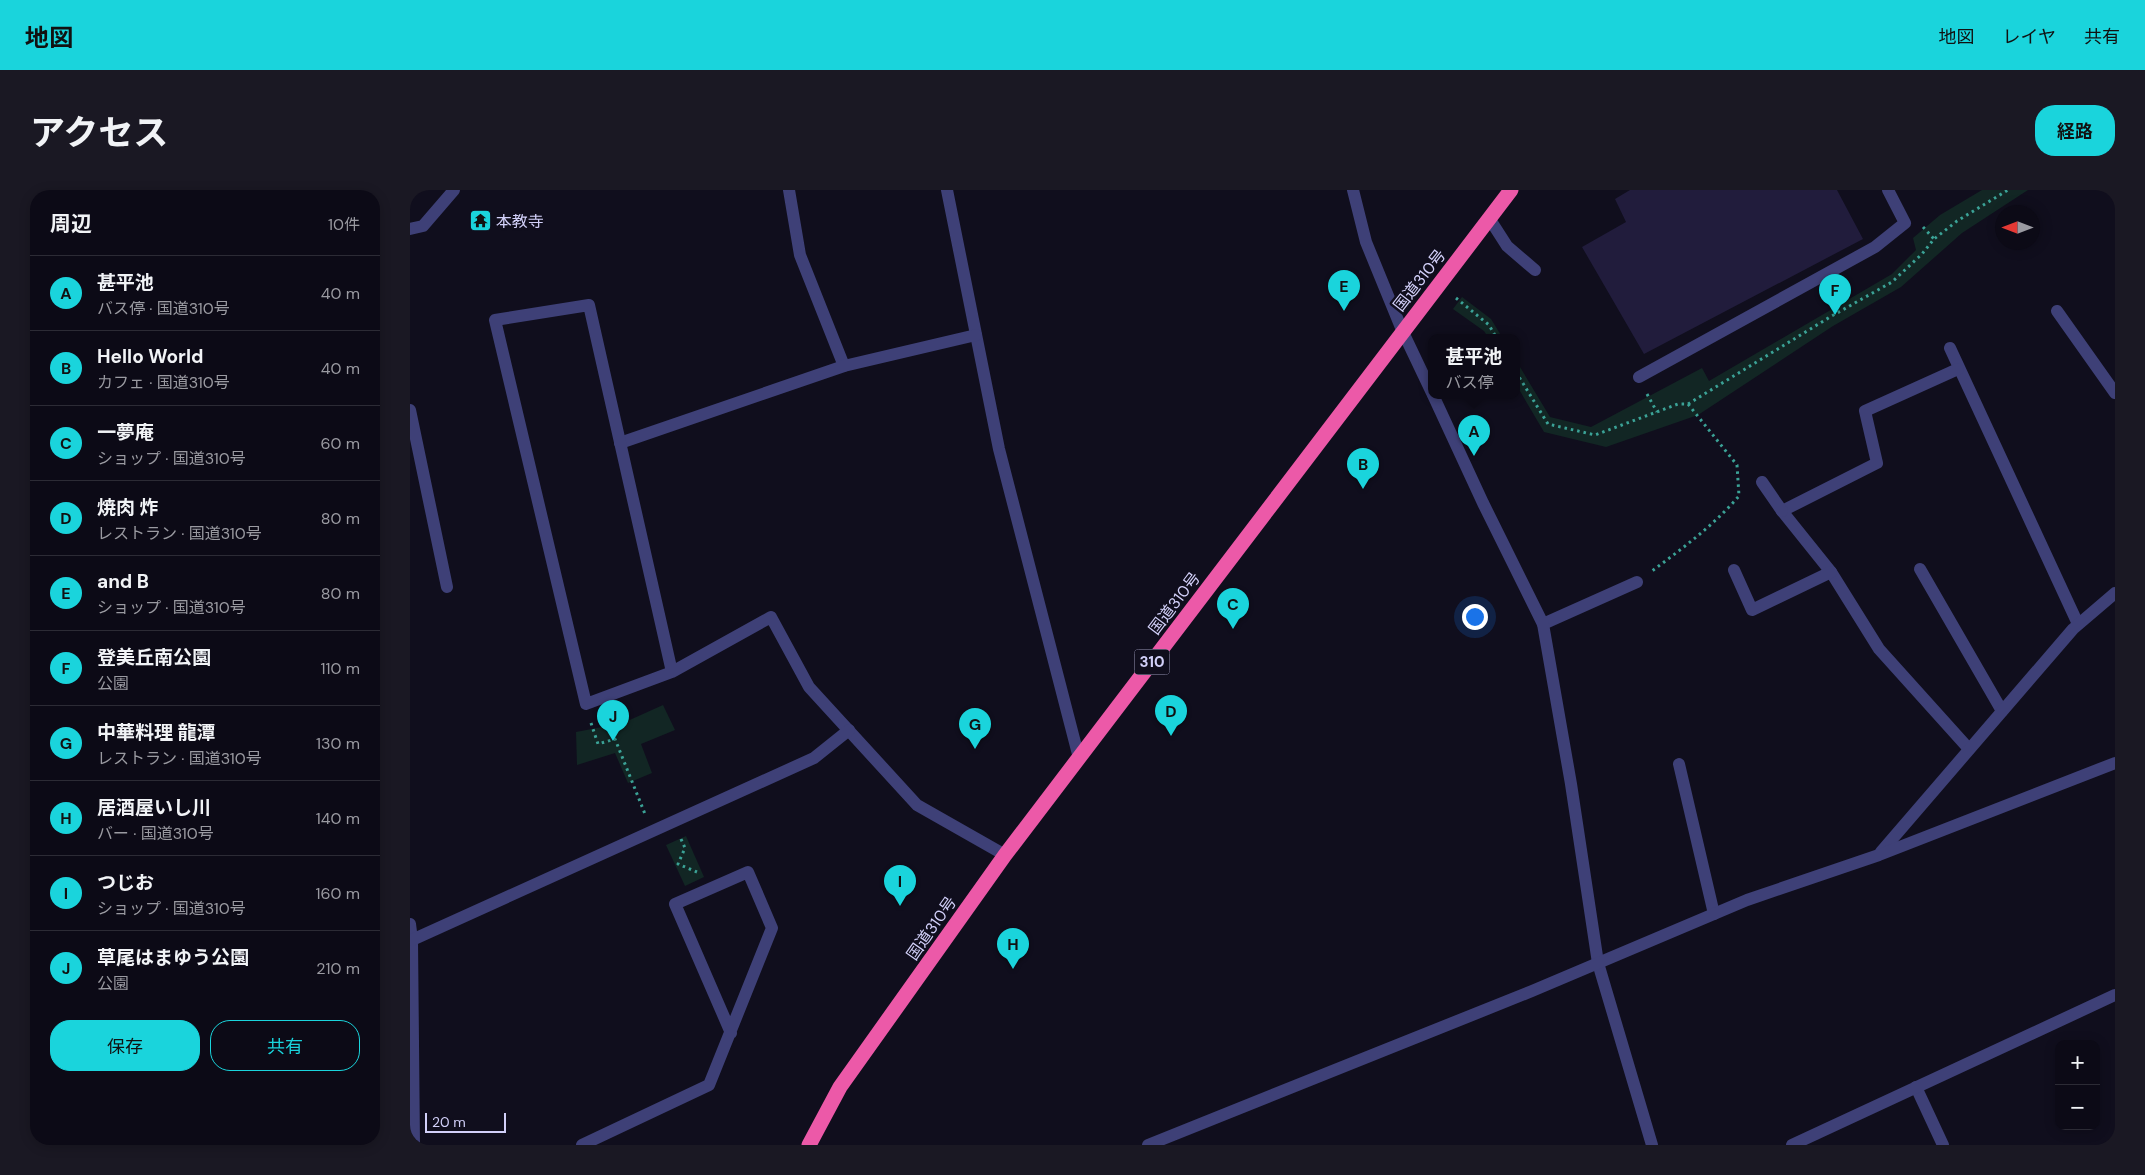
<!DOCTYPE html>
<html lang="ja">
<meta charset="utf-8">
<style>
:root{--surface:#0c0a16;--page:#1a1823;--text:#f1f3f6;--muted:#9a9aa1;--line:#2c2b35;--accent:#1ad4dc}
body{margin:0;font-family:"DM Sans","Noto Sans JP",sans-serif;background:var(--page);color:var(--text)}
.controls{position:absolute;right:15px;bottom:15px;display:grid;overflow:hidden;border-radius:10px;box-shadow:0 2px 12px #0003}
.controls button{width:45px;height:45px;display:grid;place-items:center;padding:0;border:0;border-bottom:1px solid var(--line);background:var(--surface);color:var(--text);font:25px sans-serif}
.compass{position:absolute;left:1585px;top:15px;width:45px;height:45px;border-radius:50%;background:var(--surface);box-shadow:0 2px 12px #0003;rotate:270deg}
.scale{position:absolute;left:15px;bottom:12px;width:81px;box-sizing:border-box;padding-left:5px;border:2px solid #d2d0f9;border-top:0;font-size:14px;line-height:18px;white-space:nowrap;color:#d2d0f9;-webkit-text-stroke:4px #100e1d;paint-order:stroke}
.you{position:absolute;left:1064px;top:426px;width:18px;height:18px;margin:-12px;border:4px solid #fff;border-radius:50%;background:#1a73e8;box-shadow:0 0 0 8px #1a73e833}
.badge{display:grid;place-items:center;width:32px;height:32px;border-radius:50%;background:var(--accent);color:#111;font-size:16px;font-weight:700}
.pin{position:absolute;translate:-50% -41px;filter:drop-shadow(0 1px 2px #0008)}
.pin::after{content:'';position:absolute;top:26px;width:18px;height:15px;background:inherit;clip-path:polygon(0 0,100% 0,50% 100%)}
.popup{position:absolute;left:1018px;top:144px;width:92px;height:65px;box-sizing:border-box;display:grid;place-content:center;border-radius:10px;background:var(--surface);filter:drop-shadow(0 1px 4px #0005);font-size:16px;white-space:nowrap;color:var(--muted)}
.popup b{font-size:19px;color:var(--text)}
.popup::after{content:'';position:absolute;left:50%;top:100%;margin-left:-10px;border:10px solid transparent;border-top-color:var(--surface)}
.list{margin:0;padding:0;list-style:none}
h2{display:flex;justify-content:space-between;align-items:center;height:65px;margin:0;padding:0 20px;font-size:21px}
h2 small{font-size:16px;font-weight:400;color:var(--muted)}
.list li{display:grid;grid-template-columns:32px 1fr auto;gap:15px;align-items:center;box-sizing:border-box;height:75px;padding:0 20px;border-top:1px solid var(--line)}
.list b{display:block;font-size:19px;white-space:nowrap}
.list p{margin:0;font-size:16px;white-space:nowrap;color:var(--muted)}
.list em{font-size:16px;font-style:normal;color:var(--muted)}
.actions{display:flex;gap:10px;padding:15px 20px}
.actions a{flex:1;padding:11px 0;border:1px solid var(--accent);border-radius:20px;text-align:center;font-size:18px;color:var(--accent)}
.actions .main{background:var(--accent);color:#111}
.map{position:relative;flex:none;width:1705px;height:955px;overflow:hidden;border-radius:20px}
header{display:flex;align-items:center;gap:30px;box-sizing:border-box;height:70px;padding:0 25px;background:var(--accent);color:#111}
header strong{font-size:24px}
nav{display:flex;gap:28px;margin-inline-start:auto;font-size:18px}
.intro{display:flex;align-items:center;justify-content:space-between;box-sizing:border-box;height:120px;padding:0 30px}
h1{margin:0;font-size:35px}
.button{padding:12px 22px;border-radius:20px;background:var(--accent);color:#111;font-size:18px;font-weight:700}
main{display:flex;gap:30px;padding:0 30px}
aside{flex:1;background:var(--surface);border-radius:20px;box-shadow:0 2px 12px #0003}
.map>svg:first-child{display:block}
</style>
<header>
<strong>地図</strong>
<nav><a>地図</a><a>レイヤ</a><a>共有</a></nav>
</header>
<div class="intro"><h1>アクセス</h1><a class="button">経路</a></div>
<main>
<aside>
<h2>周辺<small>10件</small></h2>
<ul class="list">
<li><span class="badge">A</span><div><b>甚平池</b><p>バス停 · 国道310号</p></div><em>40 m</em></li>
<li><span class="badge">B</span><div><b>Hello World</b><p>カフェ · 国道310号</p></div><em>40 m</em></li>
<li><span class="badge">C</span><div><b>一夢庵</b><p>ショップ · 国道310号</p></div><em>60 m</em></li>
<li><span class="badge">D</span><div><b>焼肉 炸</b><p>レストラン · 国道310号</p></div><em>80 m</em></li>
<li><span class="badge">E</span><div><b>and B</b><p>ショップ · 国道310号</p></div><em>80 m</em></li>
<li><span class="badge">F</span><div><b>登美丘南公園</b><p>公園</p></div><em>110 m</em></li>
<li><span class="badge">G</span><div><b>中華料理 龍潭</b><p>レストラン · 国道310号</p></div><em>130 m</em></li>
<li><span class="badge">H</span><div><b>居酒屋いし川</b><p>バー · 国道310号</p></div><em>140 m</em></li>
<li><span class="badge">I</span><div><b>つじお</b><p>ショップ · 国道310号</p></div><em>160 m</em></li>
<li><span class="badge">J</span><div><b>草尾はまゆう公園</b><p>公園</p></div><em>210 m</em></li>
</ul>
<div class="actions"><a class="main">保存</a><a>共有</a></div>
</aside>
<div class="map">
<svg width="1705" height="955" viewBox="0 0 1705 955">
<rect width="100%" height="100%" fill="#100e1d"/>
<!-- green -->
<g fill="#122624">
<path d="M1572,0H1618L1552,43L1491,97L1423,136L1288,225L1196,257L1134,242L1107,196V172L1140,227L1181,237L1292,178L1299,191L1482,84L1506,60L1503,48L1530,25Z"/>
<path d="M1052,107L1081,129L1092,147H1078L1074,141L1043,119Z"/>
<path d="M253,515L265,540L231,554L242,583L218,593L205,563L167,575L166,542L213,533Z"/>
<path d="M276,646L294,687L275,696L256,655Z"/>
</g>
<!-- building -->
<path fill="#211c3c" d="M1220,0H1427L1453,49L1234,164L1172,57L1216,32L1205,9Z"/>
<g fill="none" stroke-linecap="round" stroke-linejoin="round">
<!-- path -->
<g stroke="#3ba296" stroke-width="3" stroke-dasharray="2.5 4" stroke-linecap="butt">
<path d="M1513,37L1524,49"/>
<path d="M1046,108L1079,135L1086,147"/>
<path d="M1106,182L1138,234L1185,245L1268,214H1278L1327,275L1329,306C1304,335 1273,358 1242,381"/>
<path d="M1237,204L1247,222"/>
<path d="M1278,214L1420,127L1482,92L1512,64L1524,49L1547,31L1598,0"/>
<path d="M181,533L188,554L205,549L235,624"/>
<path d="M271,649L275,658L268,674L287,682"/>
</g>
<!-- lane -->
<g stroke="#3e4077" stroke-width="12">
<path d="M1079,28L1097,56L1125,80"/>
<path d="M1229,187L1465,57L1495,33L1478,0"/>
<path d="M1510,379L1592,521"/>
<path d="M1133,434L1227,392"/>
</g>
<!-- street -->
<g stroke="#3e4077" stroke-width="12">
<path d="M379,0L390,65L434,176"/>
<path d="M537,0L589,259L669,568"/>
<path d="M943,0L956,52L992,140L1022,203"/>
<path d="M0,39L13,36L44,0"/>
<path d="M1647,121L1705,203"/>
<path d="M1540,158L1668,434"/>
<path d="M1548,179L1455,221L1467,273L1372,321L1421,382L1469,459L1559,559"/>
<path d="M1023,205L1073,313L1133,434L1161,594L1188,773L1242,955"/>
<path d="M0,220L37,397"/>
<path d="M210,253L434,176L566,145"/>
<path d="M1352,292L1372,321"/>
<path d="M1324,380L1342,420L1421,382"/>
<path d="M262,482L179,115L85,130L176,514L262,482L361,427L399,497L507,615L595,665"/>
<path d="M1269,574L1304,724"/>
<path d="M1471,662L1663,439L1705,403"/>
<path d="M0,734L2,750L4,955"/>
<path d="M2,750L404,568L439,540"/>
<path d="M1506,897L1533,955"/>
<path d="M172,955L299,895L362,738L338,682L265,714L321,843"/>
<path d="M738,955L1122,801L1337,710L1469,665L1705,573"/>
<path d="M1382,955L1705,805"/>
</g>
<!-- highway -->
<path stroke="#ec59a8" stroke-width="15" d="M399,955L430,897L595,665L1101,0"/>
</g>
<!-- icons -->
<defs>
<symbol id="temple-square" viewBox="-11 -11 22 22"><rect x="-9" y="-9" width="18" height="18" rx="4" fill="#1ad4dc" stroke="#100e1d"/><path d="M0-6L5-2H3V0L6.5 2.5H4V6H1.5V3h-3V6H-4V2.5H-6.5L-3 0V-2H-5Z" fill="#111"/></symbol>
</defs>
<g fill-rule="evenodd">
<use href="#temple-square" x="58" y="18" width="25" height="25"/>
</g>
<g text-anchor="middle" stroke-width="5" stroke-linejoin="round" paint-order="stroke">
<!-- shield labels -->
<rect fill="#100e1d" stroke="#9896b7" stroke-width="1" x="724.5" y="459.5" width="35" height="25" rx="4"/>
<g font-size="15" font-weight="bold" fill="#d2d0f9">
<text x="742" y="477">310</text>
</g>
<!-- poi labels -->
<g font-size="16" fill="#d2d0f9" stroke="#100e1d" text-anchor="start">
<text x="86" y="37">本教寺</text>
</g>
<!-- street labels -->
<g font-size="16" fill="#d2d0f9" stroke="#100e1d">
<text transform="translate(1009 90) rotate(-52)" y="6">国道310号</text>
<text transform="translate(764 413) rotate(-53)" y="6">国道310号</text>
<text transform="translate(521 738) rotate(-55)" y="6">国道310号</text>
</g>
</g>
</svg>
<div class="controls">
<button>+</button>
<button>−</button>
</div>
<svg class="compass" viewBox="-18 -18 36 36"><path d="M0-13l5 13h-10z" fill="#e53935"/><path d="M0 13l5-13h-10z" fill="#9a9aa1"/></svg>
<div class="scale">20 m</div>
<div class="you"></div>
<div class="pin badge" style="left:1064px;top:266px">A</div>
<div class="popup"><b>甚平池</b>バス停</div>
<div class="pin badge" style="left:953px;top:299px">B</div>
<div class="pin badge" style="left:823px;top:439px">C</div>
<div class="pin badge" style="left:761px;top:546px">D</div>
<div class="pin badge" style="left:934px;top:121px">E</div>
<div class="pin badge" style="left:1425px;top:125px">F</div>
<div class="pin badge" style="left:565px;top:559px">G</div>
<div class="pin badge" style="left:603px;top:779px">H</div>
<div class="pin badge" style="left:490px;top:716px">I</div>
<div class="pin badge" style="left:203px;top:551px">J</div>
</div>
</main>
